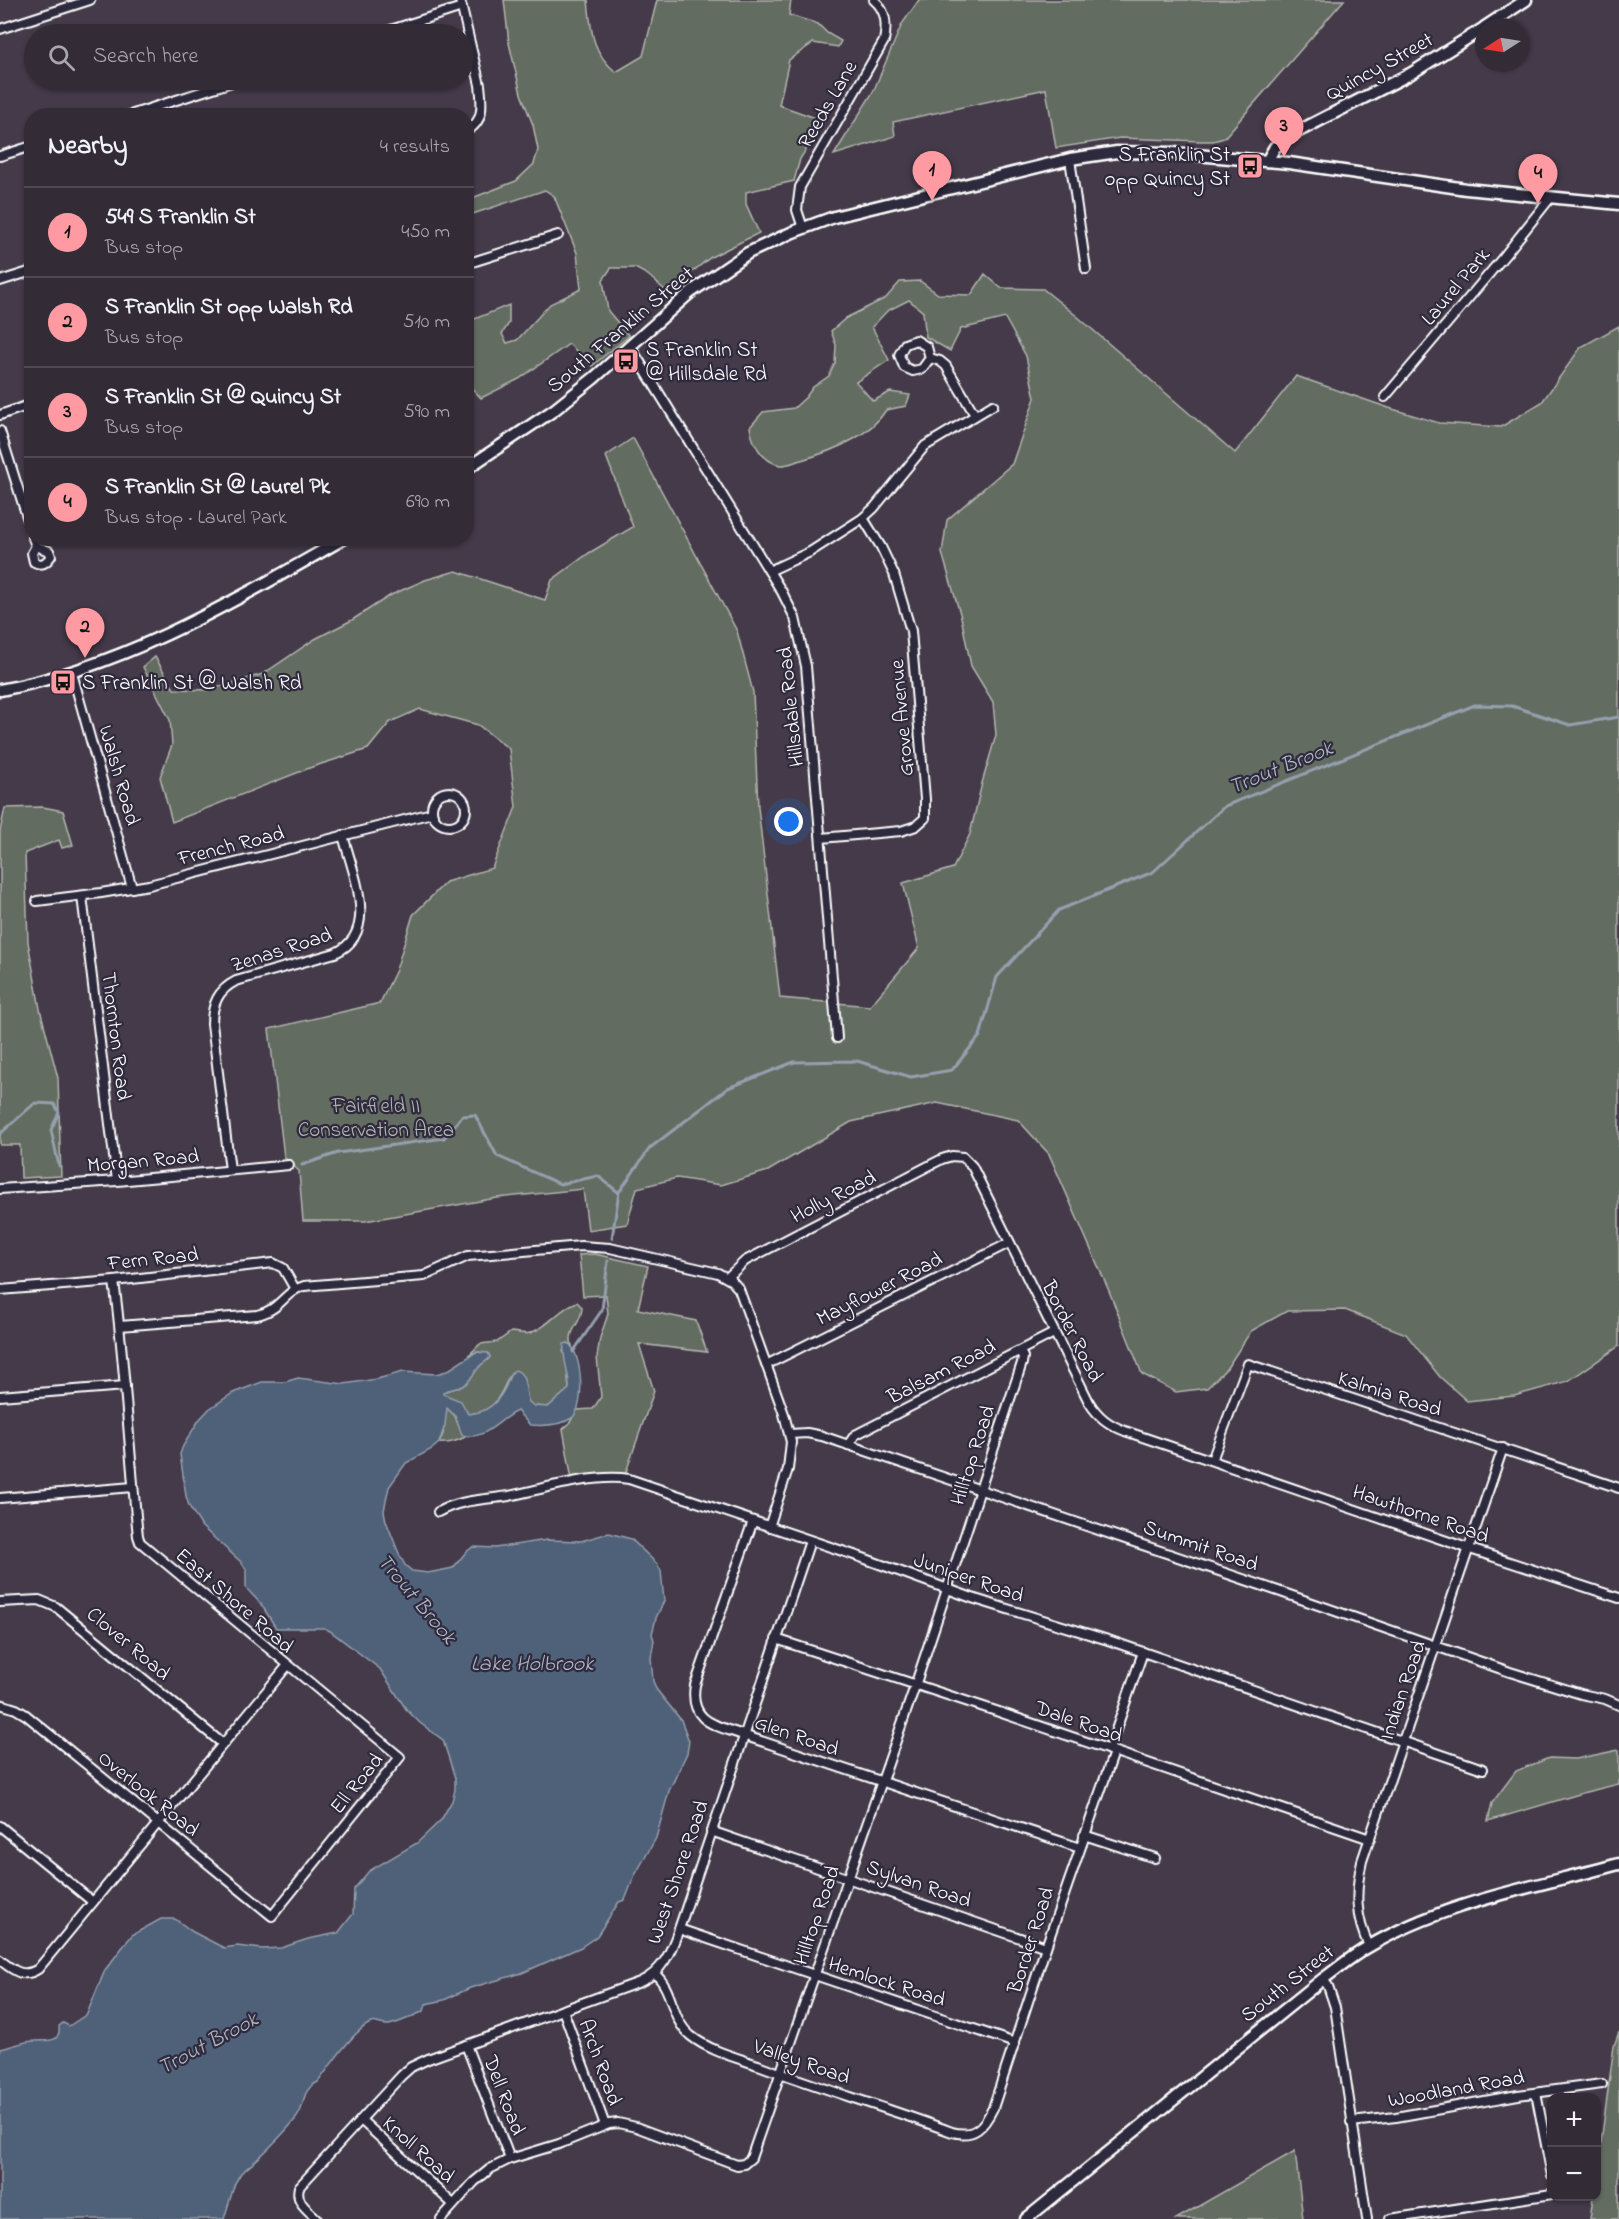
<!DOCTYPE html>
<meta charset="utf-8">
<style>
:root{--surface:#332c37;--page:#3b343f;--text:#f1f3f6;--muted:#a9a7ad;--line:#4e4852;--accent:#ff9aa2}
body{margin:0;font-family:"Indie Flower",sans-serif;background:var(--page);color:var(--text)}
.controls{position:absolute;right:18px;bottom:18px;display:grid;overflow:hidden;border-radius:12px;box-shadow:0 2px 4px #0004}
.controls button{width:54px;height:54px;display:grid;place-items:center;padding:0;border:0;border-bottom:2px solid var(--line);background:var(--surface);color:var(--text);font:30px sans-serif}
.compass{position:absolute;left:1475px;top:18px;width:54px;height:54px;border-radius:50%;background:var(--surface);box-shadow:0 2px 4px #0004;rotate:258deg}
.you{position:absolute;left:789px;top:822px;width:21px;height:21px;margin:-15px;border:4px solid #fff;border-radius:50%;background:#1a73e8;box-shadow:0 0 0 9px #1a73e833}
.badge{display:grid;place-items:center;width:39px;height:39px;border-radius:50%;background:var(--accent);color:#111;font-size:20px;font-weight:700}
.pin{position:absolute;translate:-50% -50px;filter:drop-shadow(0 2px 3px #0008)}
.pin::after{content:'';position:absolute;top:32px;width:21px;height:18px;background:inherit;clip-path:polygon(0 0,100% 0,50% 100%)}
.list{margin:0;padding:0;list-style:none}
h2{display:flex;justify-content:space-between;align-items:center;height:78px;margin:0;padding:0 24px;font-size:26px}
h2 small{font-size:20px;font-weight:400;color:var(--muted)}
.list li{display:grid;grid-template-columns:39px 1fr auto;gap:18px;align-items:center;box-sizing:border-box;height:90px;padding:0 24px;border-top:2px solid var(--line)}
.list b{display:block;font-size:22px;white-space:nowrap}
.list p{margin:0;font-size:20px;white-space:nowrap;color:var(--muted)}
.list em{font-size:20px;font-style:normal;color:var(--muted)}
.icon{flex:none;width:33px;height:33px;fill:none;stroke:currentColor;stroke-width:2;stroke-linecap:round;stroke-linejoin:round}
.map{position:relative;flex:none;width:1619px;height:2219px;overflow:hidden}
.search{position:absolute;background:var(--surface);box-shadow:0 2px 4px #0004;left:24px;top:24px;width:450px;height:66px;display:flex;align-items:center;gap:15px;box-sizing:border-box;padding:0 21px;border-radius:33px;color:var(--muted);font-size:22px}
.panel{position:absolute;background:var(--surface);box-shadow:0 2px 4px #0004;left:24px;top:108px;width:450px;height:438px;border-radius:24px}
.map>svg:first-child{display:block}
</style>
<div class="map">
<svg width="1619" height="2219" viewBox="0 0 1619 2219">
<rect width="100%" height="100%" fill="#443a49"/>
<filter id="ink" filterUnits="userSpaceOnUse"><feTurbulence type="fractalNoise" baseFrequency=".0167" numOctaves="2"/><feDisplacementMap in="SourceGraphic" scale="12" xChannelSelector="R" yChannelSelector="G"/><feConvolveMatrix kernelMatrix="1 2 1 2 8 2 1 2 1" color-interpolation-filters="sRGB"/></filter>
<g filter="url(#ink)">
<!-- green -->
<g fill="#646c60" stroke="#b2b6b0" stroke-width="1.5">
<path d="M504,0H588C591,29 591,52 616,72L643,56L657,0H791L789,15L818,24L827,33L841,41L838,47L813,43L789,60L779,105L824,121L800,159L794,181L746,192V204L759,233L711,257L667,292L648,275L635,268H611L603,280L608,311L629,336L592,366L569,344L519,379L481,398L467,383V322L509,305V323L502,334L507,343L517,340L550,304L581,289L577,253L554,196L545,190L467,216V200L516,181L534,164L538,150L533,125L521,94L509,43Z"/>
<path d="M919,0H1344L1224,138L1213,141H1201L1120,138L1056,148L1046,89L893,122L895,136L834,155L873,92L902,24Z"/>
<path d="M985,274L1001,288L1043,289L1078,317L1235,453L1296,376L1389,408L1439,423L1501,427L1542,402L1581,347L1619,326V1346L1568,1381L1514,1396L1467,1401L1440,1377L1406,1334L1345,1310L1287,1311L1251,1331L1227,1368L1207,1388L1176,1392L1142,1374L1109,1291L1049,1154L1018,1120L937,1103L851,1122L768,1171L721,1185L677,1178L637,1188L627,1224L588,1230L583,1189L497,1198L365,1221H303L299,1171L284,1157L269,1029L380,1003L396,970L413,915L446,882L492,868L516,807L509,749L478,725L420,709L390,722L368,749L312,767L172,822L160,777L172,745L170,720L143,667L155,657L174,689L209,690L263,674L315,639L352,620L391,595L425,580L456,571L545,600L552,580L589,553L633,527L606,456L633,438L737,631L753,692L758,807L780,998L870,1006L919,948L903,883L953,868L970,834L982,783L996,735L993,702L971,666L961,617L942,553L947,520L1012,464L1035,398L1026,356L1005,318L961,329L950,351L926,337L923,312L909,300L887,311L872,327L889,360L856,382L873,401L890,392L910,395L906,406L886,410C869,438 827,453 798,461C792,463 785,466 780,465C762,461 752,443 750,427L763,412L794,408L806,397L813,387L829,376L835,363L836,345L831,331L846,318L886,298L900,282L920,281L938,294L971,295Z"/>
<path d="M43,807L63,811L73,845L62,848L59,840L25,853L28,942L40,1009L58,1078L61,1176L21,1178L20,1145H0V831L5,808Z"/>
<path d="M595,1254L648,1266L638,1309L696,1321L707,1352L639,1344L654,1391L625,1475L615,1473L572,1480L563,1429L569,1424L577,1410L593,1409L601,1397L597,1357L600,1338L608,1314L606,1295L583,1296L579,1255Z"/>
<path d="M577,1302L582,1307C582,1325 567,1329 572,1346L568,1343L563,1351L566,1358L569,1389L548,1407L533,1406L528,1402L524,1377L512,1372C499,1393 499,1412 468,1414L465,1409L443,1394L442,1392C449,1389 456,1389 462,1386C471,1382 473,1373 479,1367C483,1362 487,1362 490,1357L488,1353L476,1352L469,1355L480,1344L497,1342L511,1332C517,1332 524,1335 530,1333C549,1327 558,1309 577,1302Z"/>
<path d="M446,1407L455,1416L462,1435L467,1436C458,1441 449,1444 439,1443L443,1434Z"/>
<path d="M1619,1750V1784L1586,1792L1488,1821L1492,1803L1516,1771L1549,1758L1576,1759Z"/>
<path d="M1619,2032V2219H1590L1593,2197L1596,2196L1597,2172L1614,2046Z"/>
<path d="M1295,2151L1303,2219H1176Z"/>
</g>
<!-- water -->
<path fill="#4f6079" stroke="#95a0af" stroke-width="1.5" d="M568,1343C582,1352 586,1407 572,1418C561,1425 543,1426 530,1425L517,1411C500,1418 485,1442 462,1435L455,1416L447,1408L445,1425L439,1443L432,1449L406,1463L389,1487L386,1500L384,1511L386,1521L400,1556L405,1565L412,1571L428,1573L453,1568L466,1552L473,1547L495,1548L547,1540L581,1541L609,1533L631,1539L657,1564L661,1571L664,1601L656,1618L652,1634L654,1640L651,1658L653,1681L656,1689L681,1720L689,1741L687,1753L669,1791L656,1838L634,1877L625,1900L619,1902L597,1936L581,1947L522,1973L470,1988L444,2000L426,2004L424,2011C413,2016 400,2023 389,2025C382,2026 376,2021 371,2023C355,2028 328,2069 318,2082C299,2092 307,2104 297,2117C284,2134 258,2160 241,2173L235,2183L224,2219H0V2049C12,2047 23,2041 35,2041C47,2040 61,2044 59,2026L63,2023L69,2026L87,2014L105,1970L125,1944L132,1935L161,1919H175L193,1932L224,1948L237,1946L262,1949L281,1948L308,1939L338,1933L353,1914L354,1889L369,1871L417,1843L441,1820L452,1801L455,1790V1778L443,1740L420,1723L406,1709L380,1669L330,1631L324,1628H276L261,1604L246,1588V1569L241,1562L202,1527L189,1506L186,1496L180,1454L183,1446L199,1420L209,1409L233,1393L262,1382H285L298,1378L344,1384L377,1379L403,1372L436,1374L447,1371L476,1352L488,1353L490,1357C487,1362 483,1362 479,1367C473,1373 471,1382 462,1386C456,1389 449,1389 443,1392V1394L461,1401L468,1414C487,1413 498,1403 506,1386C509,1379 509,1374 515,1370C528,1374 524,1391 529,1402L534,1406L548,1407L569,1389C570,1374 562,1359 564,1344Z"/>
<g fill="none" stroke-linecap="round" stroke-linejoin="round">
<!-- stream -->
<g stroke="#95a0af" stroke-width="3">
<path d="M0,1134L35,1103L54,1104L59,1112L51,1130L59,1166"/>
<path d="M302,1165L338,1153L444,1138L462,1116L475,1115L497,1156L560,1184L598,1176L618,1192"/>
<path d="M612,1238L619,1192L650,1148L728,1088L794,1062L857,1061L911,1077L952,1070L980,1036L997,977L1059,910L1153,872L1225,806L1475,705L1512,706L1570,725L1619,717"/>
<path d="M573,1352L602,1310L608,1261"/>
</g>
<defs>
<g id="street">
<path d="M460,0L480,85C482,103 485,122 466,131"/>
<path d="M0,29L90,0"/>
<path d="M378,34L462,7"/>
<path d="M127,116L238,80"/>
<path d="M0,156L32,146"/>
<path d="M1070,159L1086,269"/>
<path d="M803,228L797,210L800,187L884,41C887,26 887,11 874,0"/>
<path d="M466,264L558,235"/>
<path d="M0,281L32,271"/>
<path d="M630,346L782,592L795,618L806,666L837,1038"/>
<path d="M930,358L927,347L916,340L905,344L899,355L904,367L913,371L922,369L930,358L940,361L946,366L975,415"/>
<path d="M1385,397L1505,255L1551,197"/>
<path d="M0,415L32,404"/>
<path d="M0,431L32,533"/>
<path d="M33,538L36,546L32,553L34,562C42,566 46,563 51,556L49,551L36,546"/>
<path d="M326,538L330,547"/>
<path d="M769,571L810,552L863,518L874,508L925,446L993,405"/>
<path d="M72,673L132,888"/>
<circle cx="449" cy="809" r="17"/>
<path d="M821,838L901,831L916,826L925,818V799L911,631L894,574L881,547L863,518"/>
<path d="M82,896L117,1181"/>
<path d="M37,901L101,893L149,885L432,813"/>
<path d="M230,1170L212,1024C212,1004 218,990 236,981L335,953C381,933 352,872 343,835"/>
<path d="M0,1189L117,1181L289,1165"/>
<path d="M728,1277L745,1261L942,1159L952,1156L963,1157L972,1166L1089,1402C1098,1417 1109,1425 1125,1431L1470,1549L1619,1598"/>
<path d="M0,1290L114,1281L273,1263L283,1268L295,1289"/>
<path d="M120,1326L257,1315C281,1310 283,1292 304,1286L424,1276L468,1256L581,1246L610,1248L718,1273L732,1281L739,1289L784,1414L791,1442L788,1469L769,1527"/>
<path d="M766,1365L1009,1243"/>
<path d="M0,1396L125,1386"/>
<path d="M790,1434L807,1433L822,1436L1278,1591L1510,1672L1581,1694L1605,1699L1619,1705"/>
<path d="M848,1445L855,1435L1054,1333"/>
<path d="M1212,1460L1248,1364L1619,1488"/>
<path d="M0,1498L133,1487"/>
<path d="M438,1512C461,1499 484,1500 509,1496C543,1489 595,1473 629,1479L863,1558L975,1599L1108,1640L1483,1769"/>
<path d="M753,1521L695,1685C689,1722 715,1725 743,1735L1080,1848"/>
<path d="M0,1602L39,1600L56,1607L223,1744"/>
<path d="M776,1639L996,1711L1370,1839"/>
<path d="M0,1704L16,1709L26,1715L272,1916L400,1757L140,1542L138,1536C129,1451 125,1365 114,1281"/>
<path d="M1109,1750L1143,1652"/>
<path d="M0,1826L93,1902"/>
<path d="M711,1831L1046,1947"/>
<path d="M1084,1835L1155,1858"/>
<path d="M679,1929L1015,2043"/>
<path d="M1369,1946C1355,1917 1355,1892 1362,1861L1503,1448"/>
<path d="M0,1960C13,1970 23,1979 38,1969L288,1665"/>
<path d="M655,1974C674,1990 670,2019 691,2036C710,2051 735,2057 758,2065C822,2089 888,2108 952,2132C974,2138 984,2127 993,2108L1046,1947L1114,1752"/>
<path d="M1323,1979L1328,1986L1335,2007L1367,2219"/>
<path d="M563,2010L605,2125"/>
<path d="M466,2045L510,2159"/>
<path d="M1536,2093L1552,2176"/>
<path d="M361,2120L453,2204"/>
<path d="M1351,2122L1396,2117L1518,2095L1602,2084"/>
<path d="M317,2219C307,2209 295,2202 299,2187L401,2076L411,2067L428,2059L640,1982C663,1972 671,1951 679,1929L810,1541"/>
<path d="M441,2219L474,2182L490,2169L510,2159L559,2144L609,2124L618,2123L636,2127L737,2165L744,2164L751,2158L915,1686L1022,1363L1023,1357L1020,1351"/>
<path d="M1390,2219L1552,2194"/>
</g>
<g id="secondary">
<path d="M1485,27L1526,0"/>
<path d="M1267,161L1275,147L1291,135L1410,74L1484,28"/>
<path d="M466,469L554,410L594,378L691,292L748,253L793,232L834,217L1070,159L1117,152L1173,153L1289,163L1466,189L1619,204"/>
<path d="M0,690C125,667 236,600 345,538"/>
<path d="M1026,2219L1323,1979C1338,1968 1352,1956 1368,1947C1444,1902 1535,1887 1619,1864"/>
</g>
</defs>
<!-- street casing -->
<use href="#street" stroke="#fff" stroke-width="12"/>
<!-- secondary casing -->
<use href="#secondary" stroke="#fff" stroke-width="15"/>
<!-- street -->
<use href="#street" stroke="#2f2a3d" stroke-width="8"/>
<!-- secondary -->
<use href="#secondary" stroke="#2f2a3d" stroke-width="10"/>
</g>
</g>
<!-- icons -->
<defs>
<symbol id="bus-square" viewBox="-11 -11 22 22"><rect x="-9" y="-9" width="18" height="18" rx="4" fill="#ff9aa2" stroke="#2f2a3d"/><path d="M-5-6H5V4H4V6H2V4H-2V6H-4V4H-5ZM-3.5-4V0h7V-4ZM-3.5 1.2v1.5H-2V1.2ZM2 1.2v1.5H3.5V1.2Z" fill="#111"/></symbol>
</defs>
<g fill-rule="evenodd">
<use href="#bus-square" x="1235" y="151" width="30" height="30"/>
<use href="#bus-square" x="611" y="346" width="30" height="30"/>
<use href="#bus-square" x="48" y="667" width="30" height="30"/>
</g>
<g text-anchor="middle" stroke-width="4.5" stroke-linejoin="round" paint-order="stroke">
<!-- street labels -->
<g font-size="21" fill="#fff" stroke="#2f2a3d">
<text transform="translate(1379 66) rotate(-29)" y="7">Quincy Street</text>
<text transform="translate(827 104) rotate(-60)" y="7">Reeds Lane</text>
<text transform="translate(1455 286) rotate(-50)" y="7">Laurel Park</text>
<text transform="translate(620 329) rotate(-40)" y="7">South Franklin Street</text>
<text transform="translate(790 707) rotate(-96)" y="7">Hillsdale Road</text>
<text transform="translate(901 718) rotate(-95)" y="7">Grove Avenue</text>
<text transform="translate(120 775) rotate(74)" y="7">Walsh Road</text>
<text transform="translate(231 845) rotate(-14)" y="7">French Road</text>
<text transform="translate(281 949) rotate(-18)" y="7">Zenas Road</text>
<text transform="translate(117 1036) rotate(83)" y="7">Thornton Road</text>
<text transform="translate(143 1160) rotate(-5)" y="7">Morgan Road</text>
<text transform="translate(833 1196) rotate(-27)" y="7">Holly Road</text>
<text transform="translate(153 1258) rotate(-6)" y="7">Fern Road</text>
<text transform="translate(879 1288) rotate(-27)" y="7">Mayflower Road</text>
<text transform="translate(1073 1331) rotate(63)" y="7">Border Road</text>
<text transform="translate(941 1371) rotate(-27)" y="7">Balsam Road</text>
<text transform="translate(1390 1393) rotate(18)" y="7">Kalmia Road</text>
<text transform="translate(972 1455) rotate(-72)" y="7">Hilltop Road</text>
<text transform="translate(1421 1513) rotate(19)" y="7">Hawthorne Road</text>
<text transform="translate(1201 1545) rotate(19)" y="7">Summit Road</text>
<text transform="translate(969 1577) rotate(19)" y="7">Juniper Road</text>
<text transform="translate(235 1600) rotate(41)" y="7">East Shore Road</text>
<text transform="translate(129 1643) rotate(40)" y="7">Clover Road</text>
<text transform="translate(1402 1690) rotate(-71)" y="7">Indian Road</text>
<text transform="translate(1079 1721) rotate(19)" y="7">Dale Road</text>
<text transform="translate(797 1735) rotate(19)" y="7">Glen Road</text>
<text transform="translate(356 1783) rotate(-51)" y="7">Ell Road</text>
<text transform="translate(149 1793) rotate(39)" y="7">Overlook Road</text>
<text transform="translate(677 1872) rotate(-71)" y="7">West Shore Road</text>
<text transform="translate(919 1883) rotate(19)" y="7">Sylvan Road</text>
<text transform="translate(816 1915) rotate(-71)" y="7">Hilltop Road</text>
<text transform="translate(1030 1940) rotate(-72)" y="7">Border Road</text>
<text transform="translate(887 1981) rotate(18)" y="7">Hemlock Road</text>
<text transform="translate(1287 1983) rotate(-38)" y="7">South Street</text>
<text transform="translate(802 2061) rotate(19)" y="7">Valley Road</text>
<text transform="translate(601 2062) rotate(70)" y="7">Arch Road</text>
<text transform="translate(1456 2088) rotate(-10)" y="7">Woodland Road</text>
<text transform="translate(505 2095) rotate(69)" y="7">Dell Road</text>
<text transform="translate(419 2149) rotate(42)" y="7">Knoll Road</text>
</g>
<!-- poi labels -->
<g font-size="21" fill="#fff" stroke="#2f2a3d" text-anchor="start">
<text x="1230" y="161" text-anchor="end">S Franklin St<tspan x="1230" dy="24">opp Quincy St</tspan></text>
<text x="646" y="356">S Franklin St<tspan x="646" dy="24">@ Hillsdale Rd</tspan></text>
<text x="82" y="689">S Franklin St @ Walsh Rd</text>
</g>
<!-- park labels -->
<g font-size="21" fill="#b2b6b0" stroke="#2f2a3d">
<text x="376" y="1112">Fairfield II<tspan x="376" dy="24">Conservation Area</tspan></text>
</g>
<!-- water labels -->
<g font-size="22" font-style="italic" fill="#b0b7c3" stroke="#2f2a3d">
<text transform="translate(1280 766) rotate(-22)" y="8">Trout Brook</text>
<text transform="translate(418 1598) rotate(50)" y="8">Trout Brook</text>
<text x="532" y="1670">Lake Holbrook</text>
<text transform="translate(207 2042) rotate(-28)" y="8">Trout Brook</text>
</g>
</g>
</svg>
<div class="controls">
<button>+</button>
<button>−</button>
</div>
<svg class="compass" viewBox="-18 -18 36 36"><path d="M0-13l5 13h-10z" fill="#e53935"/><path d="M0 13l5-13h-10z" fill="#a9a7ad"/></svg>
<div class="you"></div>
<div class="pin badge" style="left:932px;top:201px">1</div>
<div class="pin badge" style="left:85px;top:658px">2</div>
<div class="pin badge" style="left:1284px;top:157px">3</div>
<div class="pin badge" style="left:1538px;top:204px">4</div>
<div class="search"><svg class="icon" aria-label="search" viewBox="0 0 24 24"><circle cx="10" cy="10" r="6"/><path d="M15 15l6 6"/></svg>Search here</div>
<section class="panel">
<h2>Nearby<small>4 results</small></h2>
<ul class="list">
<li><span class="badge">1</span><div><b>549 S Franklin St</b><p>Bus stop</p></div><em>450 m</em></li>
<li><span class="badge">2</span><div><b>S Franklin St opp Walsh Rd</b><p>Bus stop</p></div><em>510 m</em></li>
<li><span class="badge">3</span><div><b>S Franklin St @ Quincy St</b><p>Bus stop</p></div><em>590 m</em></li>
<li><span class="badge">4</span><div><b>S Franklin St @ Laurel Pk</b><p>Bus stop · Laurel Park</p></div><em>690 m</em></li>
</ul>
</section>
</div>
